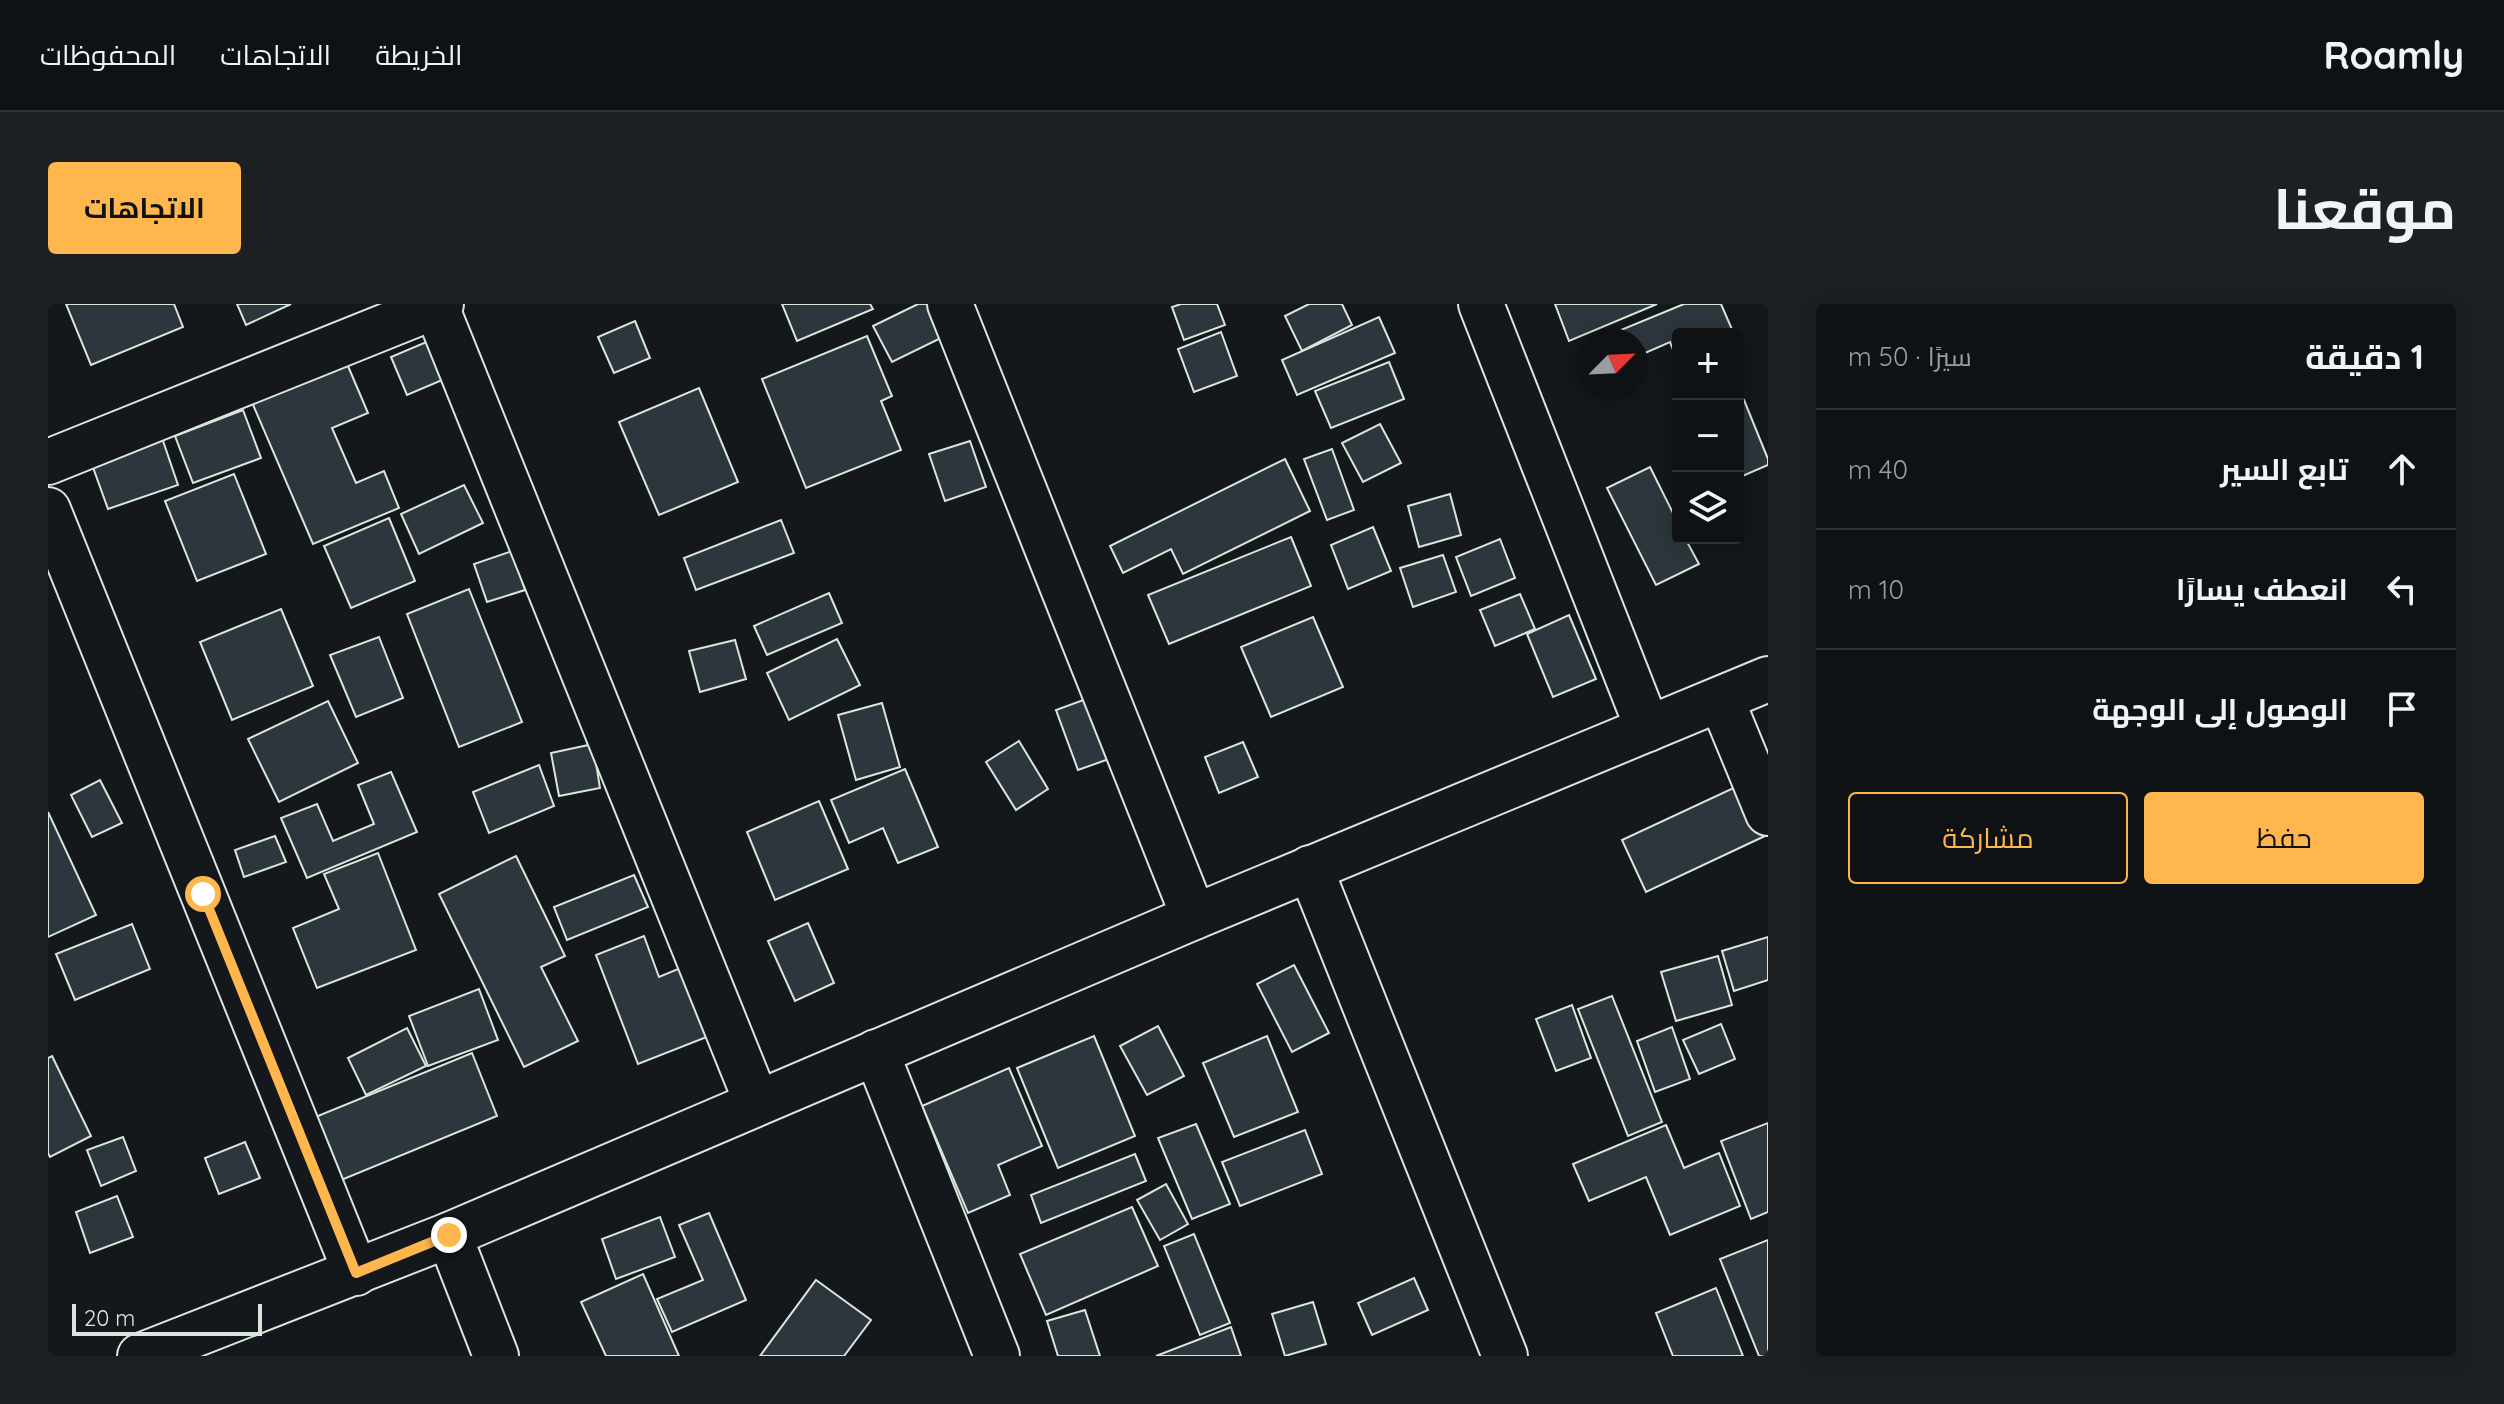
<!DOCTYPE html>
<html lang="ar">
<meta charset="utf-8">
<style>
:root{--surface:#0f1215;--page:#1d2022;--text:#f1f3f6;--muted:#9b9ea0;--line:#2f3234;--accent:#ffb74d}
body{margin:0;font-family:Quicksand,Cairo,sans-serif;background:var(--page);color:var(--text);direction:rtl}
.controls{position:absolute;right:24px;top:24px;display:grid;overflow:hidden;border-radius:8px;box-shadow:0 4px 20px #0003}
.controls button{width:72px;height:72px;display:grid;place-items:center;padding:0;border:0;border-bottom:2px solid var(--line);background:var(--surface);color:var(--text);font:40px sans-serif}
.compass{position:absolute;left:1528px;top:24px;width:72px;height:72px;border-radius:50%;background:var(--surface);box-shadow:0 4px 20px #0003;rotate:66deg}
.scale{position:absolute;left:24px;bottom:20px;width:190px;box-sizing:border-box;padding-left:8px;border:4px solid #d8e6dc;border-top:0;font-size:22px;line-height:28px;white-space:nowrap;color:#d8e6dc;-webkit-text-stroke:6px #14181c;paint-order:stroke}
.stop{position:absolute;width:24px;height:24px;margin:-18px;border:6px solid #ffb74d;border-radius:50%;background:#fff}
.stop.end{background:#ffb74d;border-color:#fff;box-shadow:0 2px 8px #0008}
.list{margin:0;padding:0;list-style:none}
h2{display:flex;justify-content:space-between;align-items:center;height:104px;margin:0;padding:0 32px;font-size:34px}
h2 small{font-size:26px;font-weight:400;color:var(--muted)}
.list li{display:grid;grid-template-columns:52px 1fr auto;gap:24px;align-items:center;box-sizing:border-box;height:120px;padding:0 32px;border-top:2px solid var(--line)}
.list b{display:block;font-size:30px;white-space:nowrap}
.list em{font-size:26px;font-style:normal;color:var(--muted)}
.actions{display:flex;gap:16px;padding:24px 32px}
.actions a{flex:1;padding:18px 0;border:2px solid var(--accent);border-radius:8px;text-align:center;font-size:28px;color:var(--accent)}
.actions .main{background:var(--accent);color:#111}
.icon{flex:none;width:44px;height:44px;fill:none;stroke:currentColor;stroke-width:2;stroke-linecap:round;stroke-linejoin:round}
.map{position:relative;flex:none;width:1720px;height:1052px;overflow:hidden;direction:ltr;border-radius:8px}
header{display:flex;align-items:center;gap:48px;box-sizing:border-box;height:112px;padding:0 40px;background:var(--surface);border-bottom:2px solid var(--line)}
header strong{font-size:38px}
nav{display:flex;gap:44px;margin-inline-start:auto;font-size:28px}
.intro{display:flex;align-items:center;justify-content:space-between;box-sizing:border-box;height:192px;padding:0 48px}
h1{margin:0;font-size:56px}
.button{padding:20px 36px;border-radius:8px;background:var(--accent);color:#111;font-size:28px;font-weight:700}
main{display:flex;gap:48px;padding:0 48px}
aside{flex:1;background:var(--surface);border-radius:8px;box-shadow:0 4px 20px #0003}
.map>svg:first-child{display:block}
</style>
<header>
<strong>Roamly</strong>
<nav><a>الخريطة</a><a>الاتجاهات</a><a>المحفوظات</a></nav>
</header>
<div class="intro"><h1>موقعنا</h1><a class="button">الاتجاهات</a></div>
<main>
<aside>
<h2>1 دقيقة<small>سيرًا · 50 m</small></h2>
<ul class="list">
<li><svg class="icon" aria-label="ahead" viewBox="0 0 24 24"><path d="M12 20V5M6 11l6-6 6 6"/></svg><div><b>تابع السير</b></div><em>40 m</em></li>
<li><svg class="icon" aria-label="left" viewBox="0 0 24 24"><path d="M17 20v-9H6M10 6l-5 5 5 5"/></svg><div><b>انعطف يسارًا</b></div><em>10 m</em></li>
<li><svg class="icon" aria-label="arrive" viewBox="0 0 24 24"><path d="M6 21V4h12l-3 4 3 4H6"/></svg><div><b>الوصول إلى الوجهة</b></div></li>
</ul>
<div class="actions"><a class="main">حفظ</a><a>مشاركة</a></div>
</aside>
<div class="map">
<svg width="1720" height="1052" viewBox="0 0 1720 1052">
<rect width="100%" height="100%" fill="#14181c"/>
<!-- building -->
<g fill="#2c363c" stroke="#d8e6dc" stroke-width="2">
<path d="M18,0H126L135,23L43,61Z"/>
<path d="M189,0H243L198,21Z"/>
<path d="M734,0H822L825,5L749,37Z"/>
<path d="M870,0H884L899,31L844,58L825,22Z"/>
<path d="M1133,0H1169L1177,21L1136,36L1124,3Z"/>
<path d="M1261,0H1294L1304,21L1254,47L1237,12Z"/>
<path d="M1507,0H1609L1521,37Z"/>
<path d="M1636,0H1673L1686,30H1630V59L1622,38L1588,53V36H1571L1568,28Z"/>
<path d="M1331,13L1347,49L1249,91L1234,56Z"/>
<path d="M587,17L602,54L566,69L550,33Z"/>
<path d="M1173,28L1189,72L1146,88L1130,45Z"/>
<path d="M819,32L844,92L833,97L853,146L758,184L714,75Z"/>
<path d="M383,36L399,74L359,91L343,53Z"/>
<path d="M297,55L320,109L284,124L308,179L336,167L351,204L265,240L203,96Z"/>
<path d="M1341,58L1356,95L1283,124L1267,87Z"/>
<path d="M651,84L690,178L611,211L571,118Z"/>
<path d="M1696,96L1720,155V161L1690,174V98Z"/>
<path d="M195,106L213,154L145,179L127,132Z"/>
<path d="M1332,120L1353,159L1315,178L1294,139Z"/>
<path d="M113,131L130,181L60,205L42,155Z"/>
<path d="M922,137L938,183L897,197L881,150Z"/>
<path d="M1284,145L1306,206L1279,216L1256,155Z"/>
<path d="M1237,155L1262,207L1135,270L1123,245L1075,269L1062,242Z"/>
<path d="M1602,163L1630,219V234H1637L1651,260L1608,281L1559,184Z"/>
<path d="M186,170L218,250L149,277L117,197Z"/>
<path d="M416,181L435,219L371,250L353,210Z"/>
<path d="M1402,190L1413,231L1371,243L1360,202Z"/>
<path d="M341,214L367,277L303,304L276,242Z"/>
<path d="M733,216L746,249L648,286L636,254Z"/>
<path d="M1325,223L1343,267L1300,285L1283,241Z"/>
<path d="M1243,233L1263,282L1121,340L1100,291Z"/>
<path d="M1452,235L1467,274L1423,292L1408,253Z"/>
<path d="M464,247L477,286L439,298L426,260Z"/>
<path d="M1395,251L1408,288L1365,303L1352,264Z"/>
<path d="M421,285L474,418L411,443L359,310Z"/>
<path d="M781,289L794,319L719,351L706,322Z"/>
<path d="M1472,290L1487,325L1447,342L1432,306Z"/>
<path d="M233,305L265,382L184,416L152,338Z"/>
<path d="M1521,311L1548,375L1505,393L1479,330Z"/>
<path d="M1265,313L1295,383L1223,413L1193,343Z"/>
<path d="M331,333L355,394L308,413L282,351Z"/>
<path d="M789,335L812,381L741,416L719,369Z"/>
<path d="M687,336L698,375L652,388L641,347Z"/>
<path d="M1038,395L1061,455L1030,466L1008,406Z"/>
<path d="M280,397L310,459L231,498L200,435Z"/>
<path d="M834,399L852,463L808,476L790,411Z"/>
<path d="M971,437L1000,485L968,506L938,458Z"/>
<path d="M1195,438L1210,473L1171,489L1157,453Z"/>
<path d="M545,440L552,484L511,492L503,449Z"/>
<path d="M491,461L506,502L441,529L425,488Z"/>
<path d="M857,465L890,543L850,559L835,524L801,539L783,496Z"/>
<path d="M343,468L369,528L259,574L233,514L269,500L285,537L326,520L310,481Z"/>
<path d="M52,476L74,519L44,533L23,491Z"/>
<path d="M1694,480L1719,531L1598,588L1574,536Z"/>
<path d="M771,497L800,565L727,596L699,528Z"/>
<path d="M0,508L48,611L0,633Z"/>
<path d="M227,532L238,558L196,573L187,546Z"/>
<path d="M330,549L368,646L269,684L245,624L291,605L276,570Z"/>
<path d="M468,552L517,652L493,663L530,737L476,763L391,590Z"/>
<path d="M586,571L600,603L519,636L506,603Z"/>
<path d="M760,619L786,679L747,697L720,637Z"/>
<path d="M84,620L102,665L27,696L8,650Z"/>
<path d="M596,632L611,673L647,658L674,727L590,760L548,651Z"/>
<path d="M1720,633V676L1686,687L1674,647Z"/>
<path d="M1670,652L1684,701L1628,717L1613,668Z"/>
<path d="M1246,661L1281,729L1244,748L1209,680Z"/>
<path d="M431,685L450,736L380,762L361,712Z"/>
<path d="M1564,692L1614,818L1580,832L1530,705Z"/>
<path d="M1524,701L1543,754L1508,767L1488,715Z"/>
<path d="M1673,720L1687,755L1651,770L1635,736Z"/>
<path d="M1110,722L1136,772L1099,791L1072,742Z"/>
<path d="M1624,723L1642,775L1607,788L1589,737Z"/>
<path d="M359,724L378,762L318,791L300,754Z"/>
<path d="M1046,732L1087,832L1010,864L969,764Z"/>
<path d="M1219,732L1250,808L1186,833L1155,759Z"/>
<path d="M424,749L449,812L286,879L260,816Z"/>
<path d="M4,752L43,832L2,853L0,849V754Z"/>
<path d="M961,764L994,842L950,861L962,891L920,909L874,802Z"/>
<path d="M1720,819V908L1703,915L1673,837Z"/>
<path d="M1148,820L1182,900L1144,915L1110,834Z"/>
<path d="M1618,821L1636,864L1671,849L1692,902L1622,931L1598,873L1541,897L1525,860Z"/>
<path d="M1257,826L1274,870L1192,902L1174,858Z"/>
<path d="M75,833L88,867L53,882L39,846Z"/>
<path d="M197,838L212,874L171,890L157,854Z"/>
<path d="M1087,850L1098,877L993,919L983,891Z"/>
<path d="M1118,880L1140,920L1112,936L1089,896Z"/>
<path d="M69,892L85,933L42,949L28,908Z"/>
<path d="M1084,903L1110,962L998,1011L972,950Z"/>
<path d="M661,909L698,996L624,1028L609,995L655,976L631,921Z"/>
<path d="M612,913L627,953L568,975L554,935Z"/>
<path d="M1146,930L1182,1019L1152,1031L1116,942Z"/>
<path d="M1720,936V1052H1711L1672,955Z"/>
<path d="M595,970L631,1052H558L533,998Z"/>
<path d="M1366,974L1380,1006L1324,1031L1310,999Z"/>
<path d="M768,976L823,1016L796,1052H712Z"/>
<path d="M1668,984L1695,1052H1625L1608,1009Z"/>
<path d="M1265,998L1278,1040L1237,1052L1224,1010Z"/>
<path d="M1037,1006L1052,1052H1010L999,1017Z"/>
<path d="M1183,1023L1193,1052H1108Z"/>
</g>
<g fill="none" stroke-linecap="round" stroke-linejoin="round">
<defs>
<g id="minor">
<path d="M387,0L709,799"/>
<path d="M902,0L1146,613"/>
<path d="M1433,0L1600,425"/>
<path d="M0,158L393,0"/>
<path d="M0,206L308,969"/>
<path d="M1673,395L1720,509"/>
<path d="M1262,564L1457,1052"/>
<path d="M828,748L949,1052"/>
<path d="M401,931L448,1052"/>
</g>
<path id="tertiary" d="M92,1052L401,931L1146,613L1720,375"/>
</defs>
<!-- minor casing -->
<use href="#minor" stroke="#d8e6dc" stroke-width="48"/>
<!-- tertiary casing -->
<use href="#tertiary" stroke="#d8e6dc" stroke-width="48"/>
<!-- minor -->
<use href="#minor" stroke="#14181c" stroke-width="44"/>
<!-- tertiary -->
<use href="#tertiary" stroke="#14181c" stroke-width="44"/>
</g>
<g fill="none" stroke-linecap="round" stroke-linejoin="round">
<!-- route -->
<path stroke="#ffb74d" stroke-width="10" d="M155,590L308,969L401,931"/>
</g>
</svg>
<div class="controls">
<button>+</button>
<button>−</button>
<button><svg class="icon" aria-label="layers" viewBox="0 0 24 24"><path d="M12 4l9 5-9 5-9-5zM3 14l9 5 9-5"/></svg></button>
</div>
<svg class="compass" viewBox="-18 -18 36 36"><path d="M0-13l5 13h-10z" fill="#e53935"/><path d="M0 13l5-13h-10z" fill="#9b9ea0"/></svg>
<div class="scale">20 m</div>
<div class="stop" style="left:155px;top:590px"></div>
<div class="stop end" style="left:401px;top:931px"></div>
</div>
</main>
